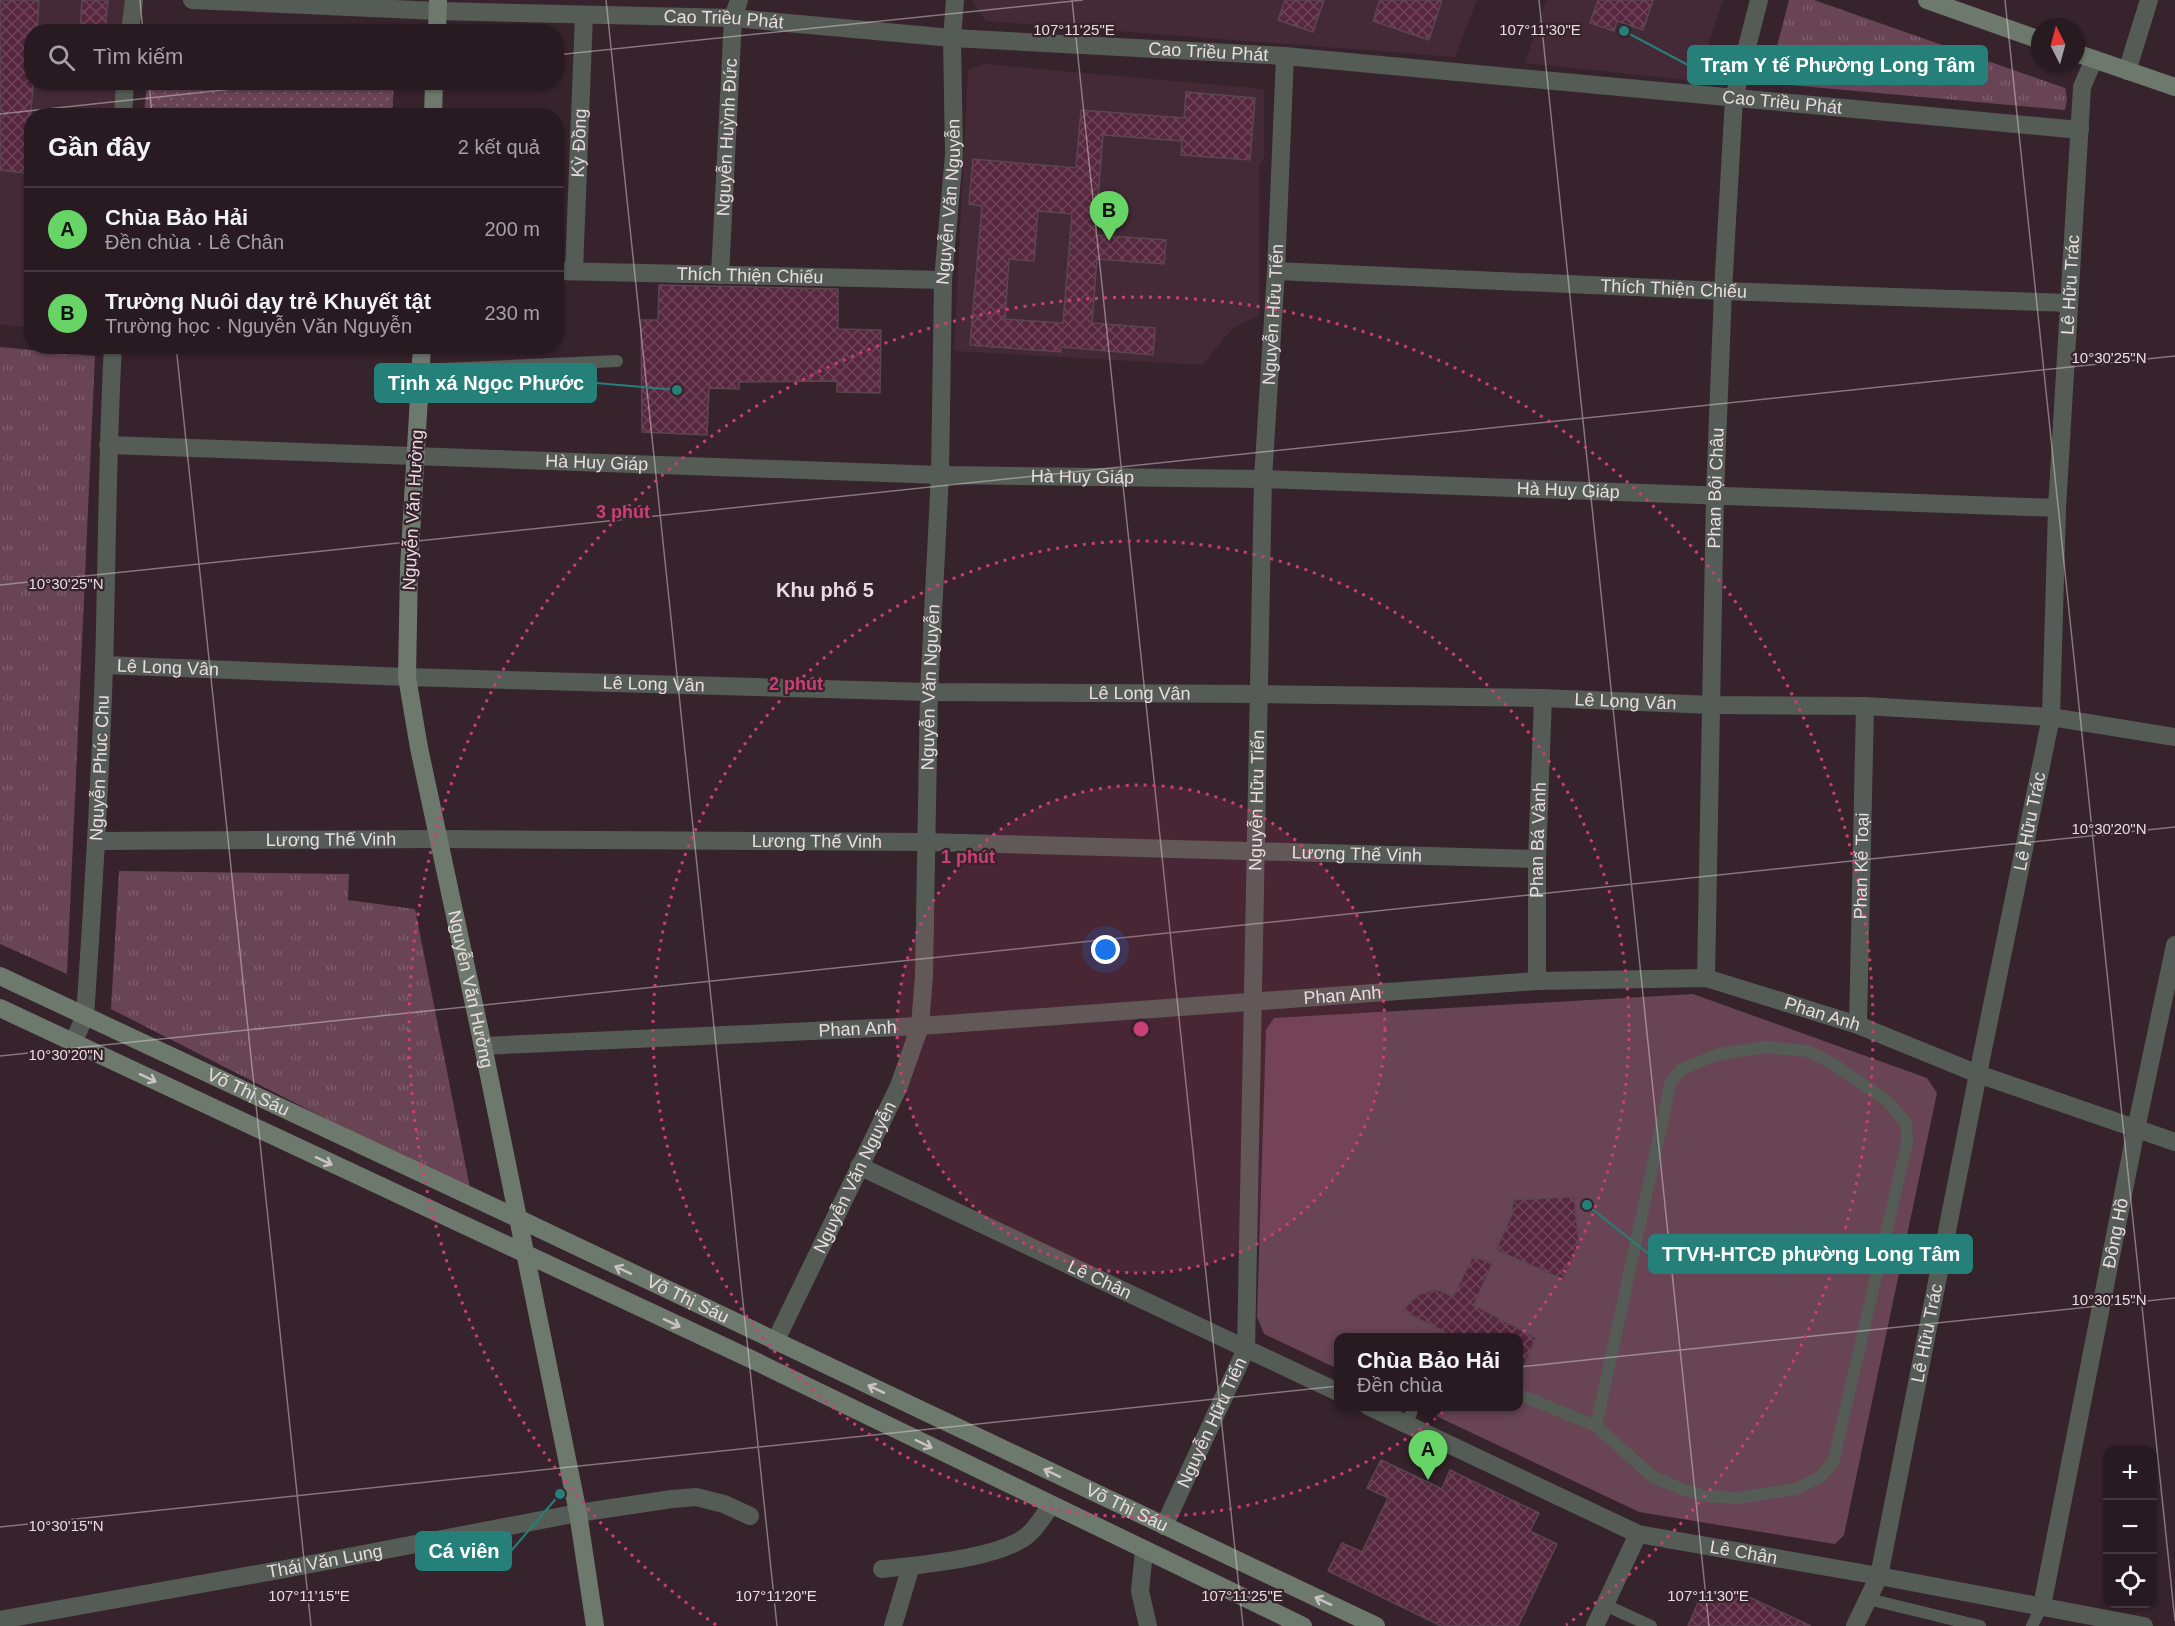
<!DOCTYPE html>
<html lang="vi">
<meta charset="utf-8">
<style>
:root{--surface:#281a21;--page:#30232a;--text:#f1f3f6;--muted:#a5a1a5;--line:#44383f;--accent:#67d466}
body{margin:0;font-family:Helvetica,sans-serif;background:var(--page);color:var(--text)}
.controls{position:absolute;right:18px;bottom:18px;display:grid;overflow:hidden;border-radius:12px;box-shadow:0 2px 4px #0004}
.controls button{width:54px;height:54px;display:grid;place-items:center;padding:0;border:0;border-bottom:2px solid var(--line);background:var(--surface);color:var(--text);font:30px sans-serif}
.compass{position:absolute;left:2031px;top:18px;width:54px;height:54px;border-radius:50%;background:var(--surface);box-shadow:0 2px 4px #0004;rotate:354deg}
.you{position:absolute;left:1106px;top:950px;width:21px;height:21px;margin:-15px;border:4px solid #fff;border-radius:50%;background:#1a73e8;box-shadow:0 0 0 9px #1a73e833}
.badge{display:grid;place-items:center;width:39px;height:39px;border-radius:50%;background:var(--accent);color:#111;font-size:20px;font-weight:700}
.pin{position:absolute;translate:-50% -50px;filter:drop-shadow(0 2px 3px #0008)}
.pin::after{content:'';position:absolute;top:32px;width:21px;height:18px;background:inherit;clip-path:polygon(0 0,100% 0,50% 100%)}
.popup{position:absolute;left:1334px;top:1333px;width:189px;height:78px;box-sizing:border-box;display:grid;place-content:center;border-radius:12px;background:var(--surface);filter:drop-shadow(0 2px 4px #0005);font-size:20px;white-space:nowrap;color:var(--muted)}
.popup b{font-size:22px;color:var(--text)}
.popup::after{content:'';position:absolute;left:50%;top:100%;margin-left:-12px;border:12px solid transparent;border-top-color:var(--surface)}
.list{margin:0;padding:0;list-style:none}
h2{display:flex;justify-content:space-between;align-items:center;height:78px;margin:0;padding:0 24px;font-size:26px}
h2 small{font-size:20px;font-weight:400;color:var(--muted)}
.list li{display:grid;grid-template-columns:39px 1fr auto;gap:18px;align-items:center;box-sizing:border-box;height:84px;padding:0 24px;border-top:2px solid var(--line)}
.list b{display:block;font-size:22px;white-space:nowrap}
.list p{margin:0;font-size:20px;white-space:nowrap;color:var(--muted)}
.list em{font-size:20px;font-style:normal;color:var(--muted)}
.icon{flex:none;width:33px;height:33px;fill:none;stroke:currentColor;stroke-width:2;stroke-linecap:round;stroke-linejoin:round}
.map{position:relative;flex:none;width:2175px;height:1626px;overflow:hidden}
.search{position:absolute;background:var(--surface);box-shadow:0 2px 4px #0004;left:24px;top:24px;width:540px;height:66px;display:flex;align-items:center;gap:15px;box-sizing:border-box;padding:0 21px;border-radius:24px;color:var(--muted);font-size:22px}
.panel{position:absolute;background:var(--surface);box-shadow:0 2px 4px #0004;left:24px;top:108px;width:540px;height:246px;border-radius:24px}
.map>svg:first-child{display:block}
</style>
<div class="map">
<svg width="2175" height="1626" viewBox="0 0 2175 1626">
<defs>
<pattern id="grass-tufts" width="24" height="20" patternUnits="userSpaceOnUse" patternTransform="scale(1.5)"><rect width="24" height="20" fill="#684455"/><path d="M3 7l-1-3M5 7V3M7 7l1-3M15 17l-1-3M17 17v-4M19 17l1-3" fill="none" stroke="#7e5e6d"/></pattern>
<pattern id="park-dots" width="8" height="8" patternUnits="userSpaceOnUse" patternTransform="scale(1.5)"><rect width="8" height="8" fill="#684455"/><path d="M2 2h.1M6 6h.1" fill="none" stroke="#7e5e6d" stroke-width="1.8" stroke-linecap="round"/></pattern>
<pattern id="building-cross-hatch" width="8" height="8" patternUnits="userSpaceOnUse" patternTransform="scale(1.5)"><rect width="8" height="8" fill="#57263f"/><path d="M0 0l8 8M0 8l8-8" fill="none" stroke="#6f455a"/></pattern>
</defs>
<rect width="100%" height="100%" fill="#36232c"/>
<!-- built -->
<g fill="#432a36">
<path d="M0,0H128L125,31L32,32V82L121,83L119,115L32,116L31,327L0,325Z"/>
<path d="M971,0H1477L1455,57L986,21Z"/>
<path d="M1546,0H1723L1696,81L1525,63Z"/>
<path d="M985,64L1264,89V159L1259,167V315L1232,329L1202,365L954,351L968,70Z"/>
</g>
<!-- grass -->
<g fill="url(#grass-tufts)">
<path d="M1789,0H1814L2065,88L2067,99L2065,110L1779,84L1772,79L1770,73Z"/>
<path d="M0,347L95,356L67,974L0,944Z"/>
<path d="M119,871L349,874L348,900L415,909L471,1193L111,1009Z"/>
</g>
<!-- park -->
<g fill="url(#park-dots)">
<path d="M175,26L398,29L397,32L163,31Z"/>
<path d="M147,83H394L392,115H144Z"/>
</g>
<!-- garden -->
<path fill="#684455" d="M1693,994L1927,1078L1937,1093L1844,1535L1835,1544L1639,1512L1417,1407L1518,1406V1338H1338V1369L1264,1334L1257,1317L1266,1030L1274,1018Z"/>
<!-- building -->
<g fill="url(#building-cross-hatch)" stroke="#5b464f" stroke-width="1.5" fill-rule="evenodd">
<path d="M0,0H39L37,32H32L33,87L25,173L0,170Z"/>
<path d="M82,0H108L105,32H80Z"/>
<path d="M1285,0H1324L1313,32L1278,20Z"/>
<path d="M1380,0H1442L1429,40L1373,21Z"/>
<path d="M1598,0H1653L1643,30L1617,21L1614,31L1590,23Z"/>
<path d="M1186,92L1255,98L1250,160L1181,155L1182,141L1103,135L1095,235L1166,240L1164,264L1097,259L1092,323L1155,328L1153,355L1061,347V352L970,345L982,206L969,204L973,159L1076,168L1081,110L1184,118ZM1038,211L1072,214L1063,323L1005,319L1009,259L1034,261Z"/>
<path d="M659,285L838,289V329L881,330L880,393L837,392V381L739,382V389L709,388L707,435L642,432L641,320H658Z"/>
<path d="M1574,1197L1579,1244L1563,1279L1496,1250L1512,1214L1513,1200Z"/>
<path d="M1473,1256L1492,1264L1474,1305L1536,1338L1518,1379V1338H1457L1403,1311L1411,1301L1421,1294L1432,1290L1441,1291L1453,1297Z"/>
<path d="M1381,1460L1442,1489L1450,1470L1539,1513L1530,1531L1557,1544L1518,1626H1441L1328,1571L1342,1543L1362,1552L1388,1498L1367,1488Z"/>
<path d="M1732,1589L1811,1626H1688L1702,1593L1724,1604Z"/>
</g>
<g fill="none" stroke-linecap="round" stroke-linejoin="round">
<!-- lane -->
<g stroke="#555c55" stroke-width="12">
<path d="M421,370L617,361"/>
<path d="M1518,1394L1596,1426L1653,1477L1682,1489L1705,1496L1737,1498L1796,1489L1820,1477L1833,1463L1907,1143L1906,1123L1887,1101L1835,1065L1808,1051L1765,1047L1719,1054L1682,1069L1671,1081L1596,1426"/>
<path d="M1406,1425L1414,1406"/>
<path d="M1868,1599L1980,1626"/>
<path d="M1605,1605L1651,1626"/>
<path d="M2032,1626L2042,1606"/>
</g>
<!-- street -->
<g stroke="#555c55" stroke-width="18">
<path id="s1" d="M192,0L438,11L733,18L952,38L1285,56L2080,130"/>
<path d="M130,32L134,0"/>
<path d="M2127,71L2149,0"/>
<path d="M123,116L125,82"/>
<path id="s2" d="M556,271L943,280"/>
<path id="s3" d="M574,271L584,15"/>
<path id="s4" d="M1276,271L1723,291L2069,303"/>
<path id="s5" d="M720,275L733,18L739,0"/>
<path id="s6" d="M108,445L940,475L1263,479L2057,508"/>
<path id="s7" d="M104,665L407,677L929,692L1260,694L1543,698L1712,705L1865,706L2051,717L2175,737"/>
<path id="s8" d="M97,841L438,839L925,842L1537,859"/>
<path id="s9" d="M1706,978L1715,494L1723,291L1734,98L1759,0"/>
<path id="s10" d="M1537,981V859L1543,698"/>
<path id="s11" d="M1858,1025L1865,706"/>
<path id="s12" d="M73,1043L85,1016C93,900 100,784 104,668C107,561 107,454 113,346"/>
<path id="s13" d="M483,1046L920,1026L1537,981L1706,978L1858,1025L1978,1074L2175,1142"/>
<path id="s14" d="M859,1166L1338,1392"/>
<path id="s15" d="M775,1342L899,1086L920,1026L924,976L929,692L940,475L943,280L954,154L952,38L955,0"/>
<path id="s16" d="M1368,1406L1638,1534L1879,1576L2144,1626"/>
<path id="s17" d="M1164,1526L1246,1349L1263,479L1276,271L1285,56"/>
<path d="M1144,1551L1140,1591L1148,1626"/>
<path d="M882,1569C918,1565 1007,1558 1031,1532C1039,1524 1044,1514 1051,1506"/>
<path id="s18" d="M2042,1606L2136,1129L2175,945"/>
<path id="s19" d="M0,1620L285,1569L578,1513L672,1499L696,1497L724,1504L750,1516"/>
<path d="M893,1626L911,1566"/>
<path d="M1595,1626L1638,1534"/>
<path id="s20" d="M1855,1626L1879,1576L1978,1074L2051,717L2057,508L2082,87L2094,59"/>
</g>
<!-- secondary -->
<g stroke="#6e796d" stroke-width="18">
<path d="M1927,0L2040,40"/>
<path d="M437,32L438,0"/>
<path d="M2076,53L2175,87"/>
<path d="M433,116L434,82"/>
<path id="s21" d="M422,346L409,568L407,677L419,748L483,1046L578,1513L595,1626"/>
<path id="s22" d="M0,976L517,1218L1376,1626"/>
<path d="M0,1008L755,1361L1303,1626"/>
</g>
</g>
<!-- one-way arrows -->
<defs><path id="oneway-shaft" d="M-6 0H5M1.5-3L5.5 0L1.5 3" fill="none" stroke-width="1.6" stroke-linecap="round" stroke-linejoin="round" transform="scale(1.5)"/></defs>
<g stroke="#cac3c4">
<use href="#oneway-shaft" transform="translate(148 1078) rotate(25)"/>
<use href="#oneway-shaft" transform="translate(324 1161) rotate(25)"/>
<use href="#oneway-shaft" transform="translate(623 1270) rotate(-155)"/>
<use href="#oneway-shaft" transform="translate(672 1323) rotate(25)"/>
<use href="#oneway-shaft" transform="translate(876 1389) rotate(-155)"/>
<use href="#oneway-shaft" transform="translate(924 1444) rotate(26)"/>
<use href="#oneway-shaft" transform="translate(1052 1473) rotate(-155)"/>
<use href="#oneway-shaft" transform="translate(1323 1601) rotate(-155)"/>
</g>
<!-- ticks -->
<path fill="none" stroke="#e9dce1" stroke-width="1.5" stroke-opacity="0.45" d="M140,0L143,32M606,0L777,1626M1072,0L1243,1626M1539,0L1709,1626M2005,0L2175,1621M556,55L1083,0M149,82L152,116M0,114L298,82M176,346L311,1626M0,585L2175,356M0,1056L2175,827M0,1527L2175,1298"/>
<!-- distance rings -->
<circle cx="1141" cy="1029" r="244" fill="#ca3f76" fill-opacity=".12"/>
<g fill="none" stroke="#ca3f76" stroke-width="3" stroke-dasharray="3 6">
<circle cx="1141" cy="1029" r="244"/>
<circle cx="1141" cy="1029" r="488"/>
<path d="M716 1625A732 732 0 1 1 1566 1625"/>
</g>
<g text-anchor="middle" stroke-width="4.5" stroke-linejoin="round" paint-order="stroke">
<!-- street labels -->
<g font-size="18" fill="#e9dce1" stroke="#36232c">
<text dy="6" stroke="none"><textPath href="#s1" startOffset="532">Cao Triều Phát</textPath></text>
<text dy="6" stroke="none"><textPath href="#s1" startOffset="1018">Cao Triều Phát</textPath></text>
<text dy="6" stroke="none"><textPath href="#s1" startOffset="1594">Cao Triều Phát</textPath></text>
<text dy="6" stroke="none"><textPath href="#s5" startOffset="138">Nguyễn Huỳnh Đức</textPath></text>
<text dy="6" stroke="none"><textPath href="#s3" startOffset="128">Kỳ Đồng</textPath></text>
<text dy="6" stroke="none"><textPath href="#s15" startOffset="1173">Nguyễn Văn Nguyễn</textPath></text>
<text dy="6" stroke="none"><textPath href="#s2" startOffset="194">Thích Thiện Chiếu</textPath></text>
<text dy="6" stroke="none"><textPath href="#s20" startOffset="1364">Lê Hữu Trác</textPath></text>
<text dy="6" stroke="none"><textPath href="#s4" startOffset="398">Thích Thiện Chiếu</textPath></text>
<text dy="6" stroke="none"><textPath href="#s17" startOffset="1230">Nguyễn Hữu Tiến</textPath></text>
<text dy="6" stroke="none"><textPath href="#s6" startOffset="489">Hà Huy Giáp</textPath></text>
<text dy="6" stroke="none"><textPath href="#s6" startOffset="975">Hà Huy Giáp</textPath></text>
<text dy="6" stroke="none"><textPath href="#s9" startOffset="490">Phan Bội Châu</textPath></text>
<text dy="6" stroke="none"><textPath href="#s6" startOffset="1461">Hà Huy Giáp</textPath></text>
<text transform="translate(413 510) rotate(-87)" y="6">Nguyễn Văn Hưởng</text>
<text dy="6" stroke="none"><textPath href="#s7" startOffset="64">Lê Long Vân</textPath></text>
<text dy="6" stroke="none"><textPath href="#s7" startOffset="550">Lê Long Vân</textPath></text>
<text dy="6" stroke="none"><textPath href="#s15" startOffset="687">Nguyễn Văn Nguyễn</textPath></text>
<text dy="6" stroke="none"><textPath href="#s7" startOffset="1036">Lê Long Vân</textPath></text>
<text dy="6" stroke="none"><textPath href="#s7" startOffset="1522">Lê Long Vân</textPath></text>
<text dy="6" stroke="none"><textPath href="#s12" startOffset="278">Nguyễn Phúc Chu</textPath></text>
<text dy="6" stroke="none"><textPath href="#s17" startOffset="744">Nguyễn Hữu Tiến</textPath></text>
<text dy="6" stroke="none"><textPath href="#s20" startOffset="825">Lê Hữu Trác</textPath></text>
<text dy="6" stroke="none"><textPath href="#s8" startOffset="234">Lương Thế Vinh</textPath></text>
<text dy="6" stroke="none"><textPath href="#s10" startOffset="141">Phan Bá Vành</textPath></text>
<text dy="6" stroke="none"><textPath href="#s8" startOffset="720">Lương Thế Vinh</textPath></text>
<text dy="6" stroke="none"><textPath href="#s8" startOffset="1260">Lương Thế Vinh</textPath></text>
<text dy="6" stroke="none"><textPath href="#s11" startOffset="159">Phan Kế Toại</textPath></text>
<text dy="6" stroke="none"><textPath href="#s21" startOffset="650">Nguyễn Văn Hưởng</textPath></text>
<text dy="6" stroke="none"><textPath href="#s13" startOffset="861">Phan Anh</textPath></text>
<text dy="6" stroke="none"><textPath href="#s13" startOffset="1347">Phan Anh</textPath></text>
<text dy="6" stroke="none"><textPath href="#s13" startOffset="375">Phan Anh</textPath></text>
<text dy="6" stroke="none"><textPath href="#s22" startOffset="274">Võ Thị Sáu</textPath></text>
<text dy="6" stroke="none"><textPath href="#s15" startOffset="183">Nguyễn Văn Nguyễn</textPath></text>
<text dy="6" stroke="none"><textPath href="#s18" startOffset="380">Đông Hồ</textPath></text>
<text dy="6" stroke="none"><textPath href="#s14" startOffset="266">Lê Chân</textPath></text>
<text dy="6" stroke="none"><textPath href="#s22" startOffset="760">Võ Thị Sáu</textPath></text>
<text dy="6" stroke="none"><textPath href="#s20" startOffset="303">Lê Hữu Trác</textPath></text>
<text dy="6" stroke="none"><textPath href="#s17" startOffset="114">Nguyễn Hữu Tiến</textPath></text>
<text dy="6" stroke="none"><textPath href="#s22" startOffset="1246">Võ Thị Sáu</textPath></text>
<text dy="6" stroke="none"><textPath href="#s16" startOffset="406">Lê Chân</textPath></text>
<text dy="6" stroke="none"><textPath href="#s19" startOffset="330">Thái Văn Lung</textPath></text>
</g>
<!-- neighbourhood labels -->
<g font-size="20" font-weight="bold" fill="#e9dce1" stroke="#36232c">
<text x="825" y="597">Khu phố 5</text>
</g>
</g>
<g font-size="15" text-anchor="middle" fill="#e9dce1" stroke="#36232c" stroke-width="4.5" stroke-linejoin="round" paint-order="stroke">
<text x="1074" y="35">107°11'25"E</text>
<text x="1540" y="35">107°11'30"E</text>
<text x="2109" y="363">10°30'25"N</text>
<text x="66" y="589">10°30'25"N</text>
<text x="2109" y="834">10°30'20"N</text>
<text x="66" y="1060">10°30'20"N</text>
<text x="2109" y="1305">10°30'15"N</text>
<text x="66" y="1531">10°30'15"N</text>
<text x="309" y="1601">107°11'15"E</text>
<text x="776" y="1601">107°11'20"E</text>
<text x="1242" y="1601">107°11'25"E</text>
<text x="1708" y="1601">107°11'30"E</text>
</g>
<circle cx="1141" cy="1029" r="9" fill="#ca3f76" stroke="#36232c" stroke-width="3"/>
<g font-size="18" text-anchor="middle" font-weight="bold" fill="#ca3f76" stroke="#36232c" stroke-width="4.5" stroke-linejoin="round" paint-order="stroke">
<text x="623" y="518">3 phút</text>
<text x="796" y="690">2 phút</text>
<text x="968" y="863">1 phút</text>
</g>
<!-- callouts -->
<path fill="none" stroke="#25807a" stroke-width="2" d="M1624 31L1688 65M677 390L596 383M1587 1205L1649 1254M560 1494L511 1551"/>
<g fill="#25807a" stroke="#36232c" stroke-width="2">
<circle cx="1624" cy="31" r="6"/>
<circle cx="677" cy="390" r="6"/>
<circle cx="1587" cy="1205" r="6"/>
<circle cx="560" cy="1494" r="6"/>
</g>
<g fill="#25807a" stroke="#25807a" stroke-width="2">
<rect x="1688" y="46" width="299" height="38" rx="6"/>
<rect x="375" y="364" width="221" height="38" rx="6"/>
<rect x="1649" y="1235" width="323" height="38" rx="6"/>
<rect x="416" y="1532" width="95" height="38" rx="6"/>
</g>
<g font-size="20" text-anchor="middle" font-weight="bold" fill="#fff">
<text x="1838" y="72">Trạm Y tế Phường Long Tâm</text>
<text x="486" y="390">Tịnh xá Ngọc Phước</text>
<text x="1811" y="1261">TTVH-HTCĐ phường Long Tâm</text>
<text x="464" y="1558">Cá viên</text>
</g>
</svg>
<div class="controls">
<button>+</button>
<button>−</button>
<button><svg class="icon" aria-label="locate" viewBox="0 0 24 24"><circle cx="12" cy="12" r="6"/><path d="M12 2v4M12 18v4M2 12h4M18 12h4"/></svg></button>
</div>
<svg class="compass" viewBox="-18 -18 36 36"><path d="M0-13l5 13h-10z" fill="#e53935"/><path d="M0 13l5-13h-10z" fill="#a5a1a5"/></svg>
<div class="you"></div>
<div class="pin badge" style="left:1428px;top:1480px">A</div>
<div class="popup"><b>Chùa Bảo Hải</b>Đền chùa</div>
<div class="pin badge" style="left:1109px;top:241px">B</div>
<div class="search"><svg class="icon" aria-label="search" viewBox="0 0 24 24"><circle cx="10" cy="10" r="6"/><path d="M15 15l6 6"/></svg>Tìm kiếm</div>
<section class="panel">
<h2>Gần đây<small>2 kết quả</small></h2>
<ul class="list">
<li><span class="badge">A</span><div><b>Chùa Bảo Hải</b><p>Đền chùa · Lê Chân</p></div><em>200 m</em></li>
<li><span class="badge">B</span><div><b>Trường Nuôi dạy trẻ Khuyết tật</b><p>Trường học · Nguyễn Văn Nguyễn</p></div><em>230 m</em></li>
</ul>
</section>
</div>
